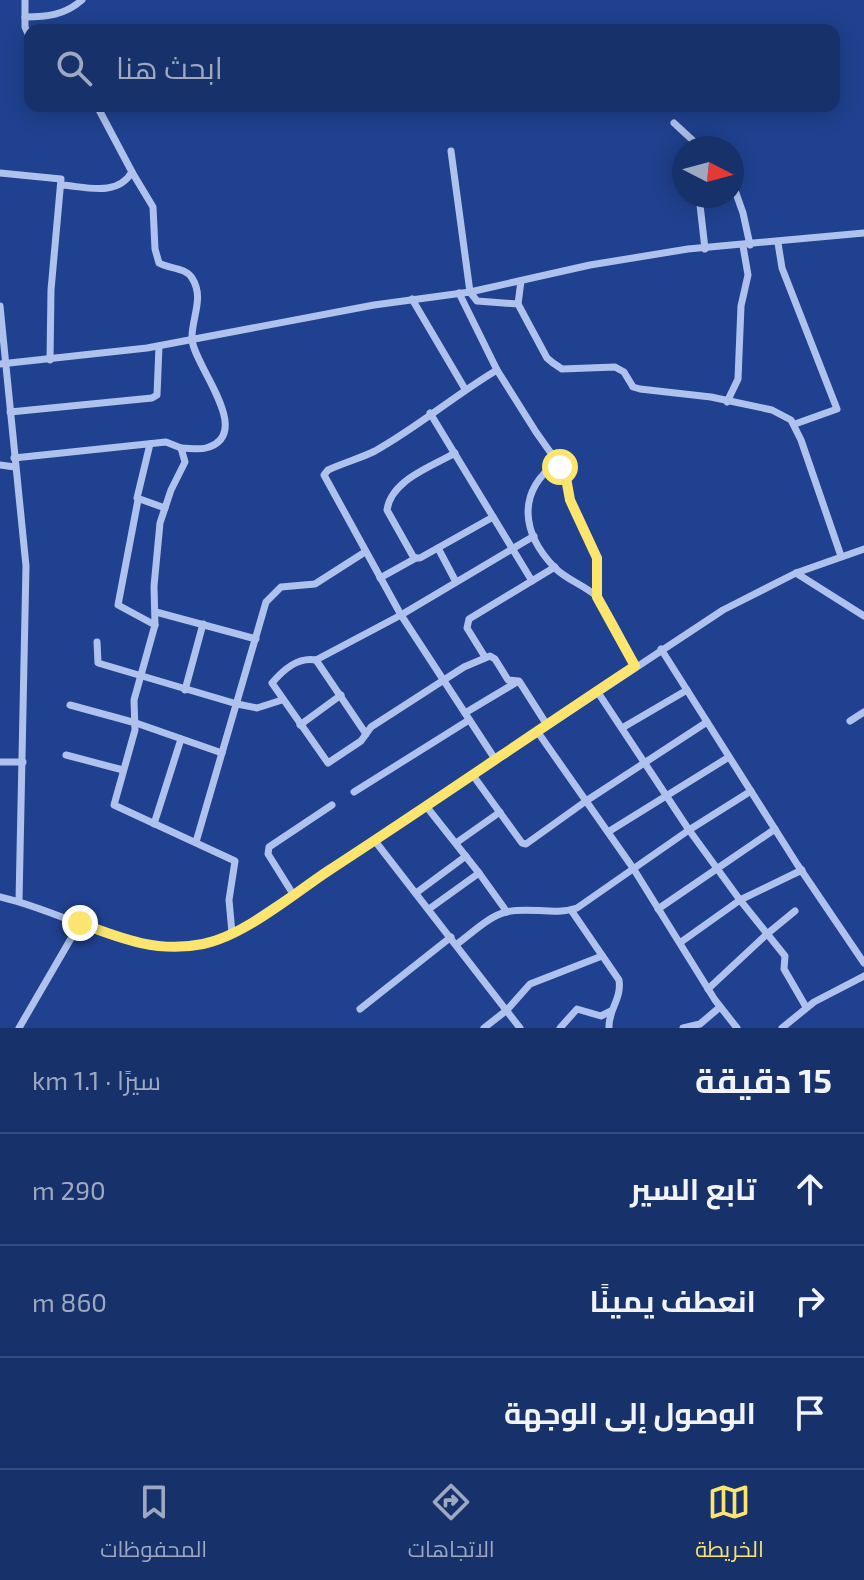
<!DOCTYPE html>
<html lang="ar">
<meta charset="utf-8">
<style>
:root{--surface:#17316b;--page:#203971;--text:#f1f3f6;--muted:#9ea9c1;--line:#364c7e;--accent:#fbe56e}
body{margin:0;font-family:"Exo 2",Cairo,sans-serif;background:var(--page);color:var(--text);direction:rtl}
.compass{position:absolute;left:672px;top:136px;width:72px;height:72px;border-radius:50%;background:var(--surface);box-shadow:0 4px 20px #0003;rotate:96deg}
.stop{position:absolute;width:24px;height:24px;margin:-18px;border:6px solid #fbe56e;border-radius:50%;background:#fff}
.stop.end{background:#fbe56e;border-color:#fff;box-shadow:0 2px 8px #0008}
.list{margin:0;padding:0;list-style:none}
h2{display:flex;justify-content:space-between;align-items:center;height:104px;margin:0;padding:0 32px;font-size:34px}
h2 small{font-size:26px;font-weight:400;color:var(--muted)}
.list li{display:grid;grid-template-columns:52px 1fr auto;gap:24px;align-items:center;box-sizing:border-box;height:112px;padding:0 32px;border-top:2px solid var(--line)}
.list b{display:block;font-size:30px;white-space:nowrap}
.list em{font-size:26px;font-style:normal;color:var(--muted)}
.icon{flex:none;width:44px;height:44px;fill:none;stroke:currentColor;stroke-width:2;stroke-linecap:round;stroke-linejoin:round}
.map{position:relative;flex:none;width:864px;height:1028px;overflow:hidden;direction:ltr}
.search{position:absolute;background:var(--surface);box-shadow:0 4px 20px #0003;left:24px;right:24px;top:24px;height:88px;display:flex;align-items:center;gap:20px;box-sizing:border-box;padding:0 28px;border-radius:16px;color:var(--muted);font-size:30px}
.sheet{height:440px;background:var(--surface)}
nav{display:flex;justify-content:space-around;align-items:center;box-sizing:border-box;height:112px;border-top:2px solid var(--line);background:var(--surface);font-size:22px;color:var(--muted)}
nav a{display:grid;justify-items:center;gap:4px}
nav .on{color:var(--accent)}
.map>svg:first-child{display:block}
</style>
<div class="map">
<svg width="864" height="1028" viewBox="0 0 864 1028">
<rect width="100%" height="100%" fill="#1f418f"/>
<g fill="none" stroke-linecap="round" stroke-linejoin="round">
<!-- minor -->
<g stroke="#aec2ed" stroke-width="7">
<path d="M25,0V27L30,38"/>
<path d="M25,17C47,17 65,15 82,0"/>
<path d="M674,123L701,148"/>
<path d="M451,151L470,292L590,265L688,249L864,233"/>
<path d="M132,172L153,207L155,249L159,263C169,269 185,267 192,278C205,298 191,319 192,339C193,365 256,434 206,448C199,450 189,448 181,448"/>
<path d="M0,173L61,179L51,290L50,360"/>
<path d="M732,182L743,213L750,245"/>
<path d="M62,185C87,187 117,197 132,172L97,106"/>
<path d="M699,196L705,249"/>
<path d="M778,243L782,268L837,409L795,424"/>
<path d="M459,293L497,370L536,432L565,473L570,500L597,558V597"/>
<path d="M412,299L465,389"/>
<path d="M518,304L521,281"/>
<path d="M0,306L26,566L19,901"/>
<path d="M0,364L147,348L374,305L470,292L477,301L518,304L547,358L553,363L562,369L615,367L624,372L633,387L640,389L711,397L772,410L791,420L801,440L841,556"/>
<path d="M727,402L738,379L741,306L748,275L743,246"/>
<path d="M10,412L152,398L157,395L159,346"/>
<path d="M430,413L532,581"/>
<path d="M150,444L137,498L165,508"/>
<path d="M455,453C431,467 391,480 387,510L414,558H420L493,517"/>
<path d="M14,458L166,442L181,448L185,462L171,490L160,523L154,586L155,625L134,700L135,730L114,805L235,861L229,900L232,933"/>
<path d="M556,463C516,493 522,534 555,568C567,580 584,585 596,596C606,606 627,650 635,666"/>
<path d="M0,465L15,467"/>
<path d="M138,500L118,605L155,625"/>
<path d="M438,548L456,582"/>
<path d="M796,573L864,616"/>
<path d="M380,578L416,558"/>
<path d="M156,612L256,639"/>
<path d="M97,642L98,663L237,704L257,708L282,700"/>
<path d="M661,649L797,864L864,963"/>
<path d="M485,657L467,628L469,619L555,567"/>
<path d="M316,660L366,734L371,727L464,667L490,656L495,659L508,680L519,681L547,725"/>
<path d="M185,690L203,624"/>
<path d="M597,691L689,830L740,900L785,956L784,969L806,1007"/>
<path d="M70,705L136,723L222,753"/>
<path d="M465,713L517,682"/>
<path d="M850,721L864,712"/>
<path d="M300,725L341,695"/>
<path d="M622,728L687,690"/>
<path d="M537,731L633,868L715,1000L737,1028"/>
<path d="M366,734L361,741L328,763L272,683C284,669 298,657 316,660L401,615L534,536"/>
<path d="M66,755L123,770"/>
<path d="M495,759L401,615L324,475L328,470C343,463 361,458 375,451C418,427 455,395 497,370"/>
<path d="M0,762H23"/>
<path d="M472,774L522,843L526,844L586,801L707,722"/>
<path d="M354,792L469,720"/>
<path d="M426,806L479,873L429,909"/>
<path d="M154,824L181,739"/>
<path d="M608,832L729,757"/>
<path d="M375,841L520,1028"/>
<path d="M196,842L266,602L281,587L315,584L365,552"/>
<path d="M456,843L500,812"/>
<path d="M479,873L507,912"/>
<path d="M416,893L466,856"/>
<path d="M293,894L268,854L269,847L332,805"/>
<path d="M0,897C88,917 155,979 245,926L723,610L796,573L864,549"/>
<path d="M658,909L775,829"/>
<path d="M571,910L619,980C622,999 608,1010 609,1028"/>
<path d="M681,942L740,900L802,870"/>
<path d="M457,944C471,934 489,916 506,912C529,906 554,916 577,908L689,830L751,791"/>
<path d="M708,989L767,934L795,911"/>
<path d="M360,1009L451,937"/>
<path d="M19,1028L80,923"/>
<path d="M484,1028L507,1010L530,984L602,956"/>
<path d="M560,1028L577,1009L601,1016L611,1011"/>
<path d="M683,1028L700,1024L720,1007"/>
<path d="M782,1028L814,1002L864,976"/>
</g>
</g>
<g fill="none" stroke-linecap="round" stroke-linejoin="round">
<!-- route -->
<path stroke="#fbe56e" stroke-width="10" d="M80,923C122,939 158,953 203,944C245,935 292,895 328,871C431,804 532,734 635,666L597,597V558L570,500L566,478L560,467"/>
</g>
</svg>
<svg class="compass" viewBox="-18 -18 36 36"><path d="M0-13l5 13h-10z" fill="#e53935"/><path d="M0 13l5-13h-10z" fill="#9ea9c1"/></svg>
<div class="stop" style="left:560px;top:467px"></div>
<div class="stop end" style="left:80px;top:923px"></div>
<div class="search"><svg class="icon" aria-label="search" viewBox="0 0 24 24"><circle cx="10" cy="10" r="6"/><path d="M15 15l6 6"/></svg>ابحث هنا</div>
</div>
<section class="sheet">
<h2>15 دقيقة<small>سيرًا · 1.1 km</small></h2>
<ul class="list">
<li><svg class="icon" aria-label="ahead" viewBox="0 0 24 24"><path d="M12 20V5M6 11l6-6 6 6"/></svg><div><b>تابع السير</b></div><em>290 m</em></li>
<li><svg class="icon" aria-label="right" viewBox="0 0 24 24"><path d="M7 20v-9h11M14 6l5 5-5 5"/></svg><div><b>انعطف يمينًا</b></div><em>860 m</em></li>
<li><svg class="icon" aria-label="arrive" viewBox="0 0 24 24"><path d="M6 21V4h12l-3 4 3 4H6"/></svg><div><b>الوصول إلى الوجهة</b></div></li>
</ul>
</section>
<nav>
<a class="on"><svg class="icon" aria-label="map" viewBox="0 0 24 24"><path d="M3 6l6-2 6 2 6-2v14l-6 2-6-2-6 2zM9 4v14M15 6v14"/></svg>الخريطة</a>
<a><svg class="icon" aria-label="directions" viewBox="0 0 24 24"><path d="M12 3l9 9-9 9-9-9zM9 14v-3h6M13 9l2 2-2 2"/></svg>الاتجاهات</a>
<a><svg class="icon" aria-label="saved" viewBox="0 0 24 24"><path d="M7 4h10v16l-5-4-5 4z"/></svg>المحفوظات</a>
</nav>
